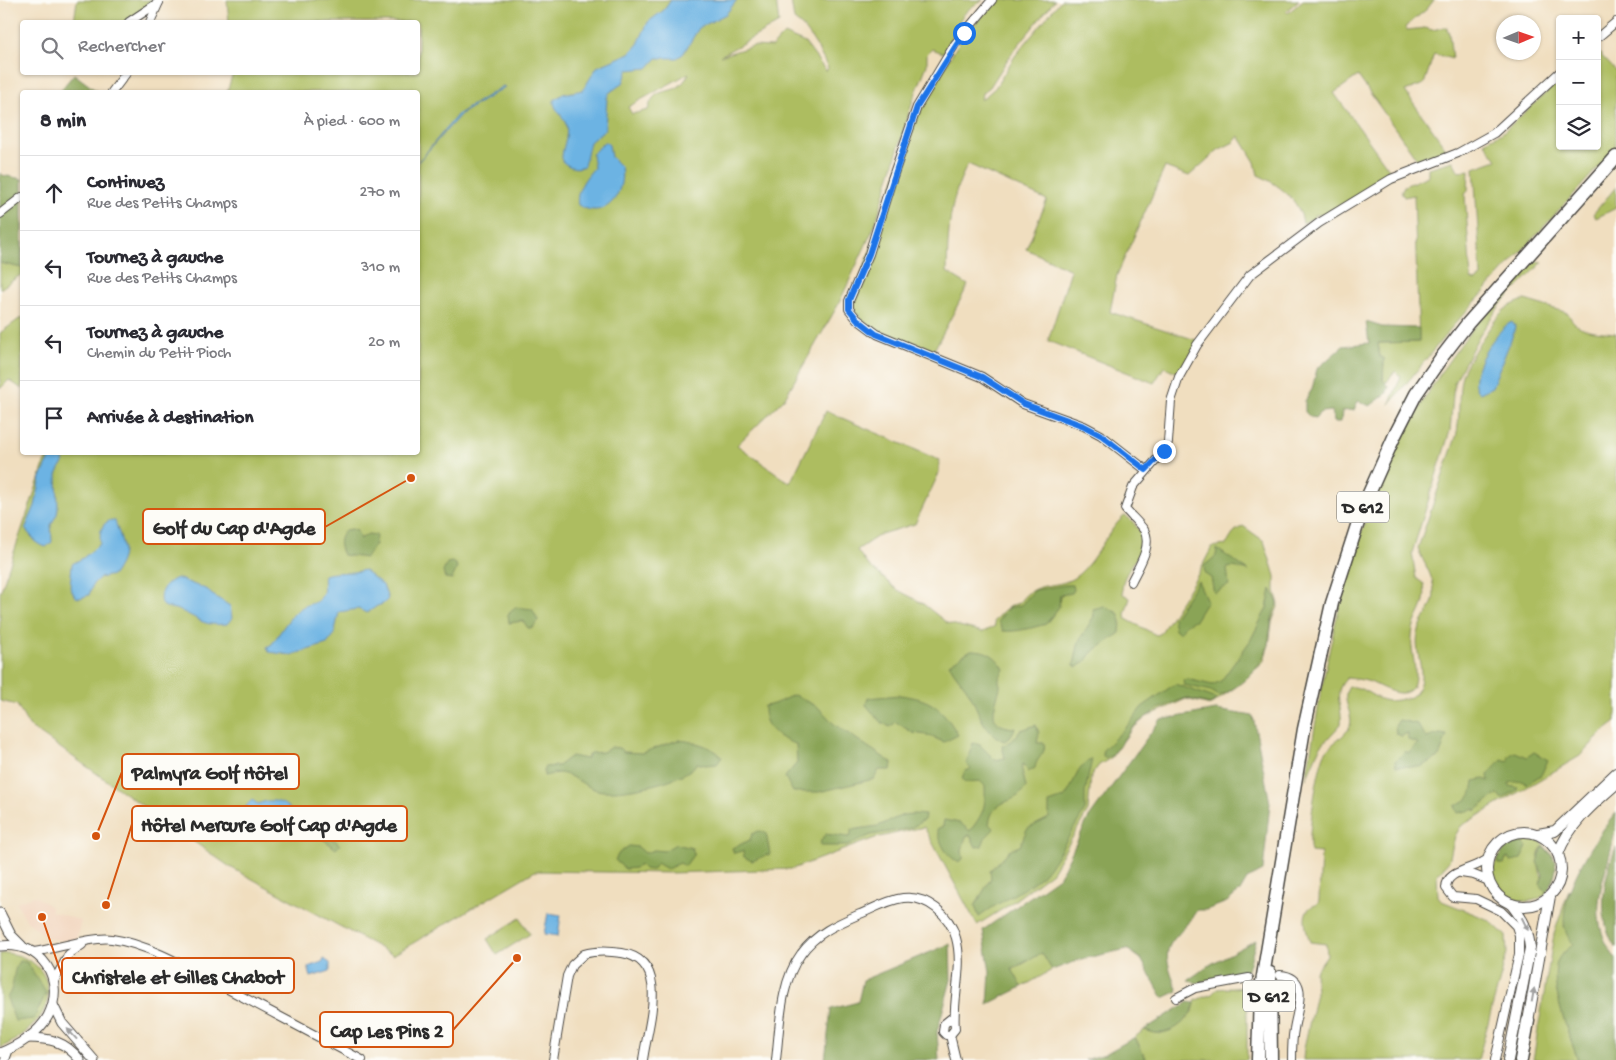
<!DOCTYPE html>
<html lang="fr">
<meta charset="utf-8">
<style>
:root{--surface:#fff;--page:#f2f2f3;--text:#2b2b33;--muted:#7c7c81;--line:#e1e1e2}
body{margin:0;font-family:"Gochi Hand",sans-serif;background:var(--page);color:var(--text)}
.controls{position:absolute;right:15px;top:15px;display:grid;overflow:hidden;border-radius:5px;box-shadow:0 1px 4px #0004}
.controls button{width:45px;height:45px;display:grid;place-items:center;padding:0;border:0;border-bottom:1px solid var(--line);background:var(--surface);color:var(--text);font:25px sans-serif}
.compass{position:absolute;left:1496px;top:15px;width:45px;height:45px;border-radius:50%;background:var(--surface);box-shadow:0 1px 4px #0004;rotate:88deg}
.stop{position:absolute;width:15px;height:15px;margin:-11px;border:4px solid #1a73e8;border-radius:50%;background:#fff}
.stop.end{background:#1a73e8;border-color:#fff;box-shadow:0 1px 5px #0008}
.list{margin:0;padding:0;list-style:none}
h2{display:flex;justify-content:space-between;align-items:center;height:65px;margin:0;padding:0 20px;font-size:21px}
h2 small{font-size:16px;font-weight:400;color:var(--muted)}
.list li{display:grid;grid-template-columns:32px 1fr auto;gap:15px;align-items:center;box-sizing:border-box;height:75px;padding:0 20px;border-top:1px solid var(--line)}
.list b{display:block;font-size:19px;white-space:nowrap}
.list p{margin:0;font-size:16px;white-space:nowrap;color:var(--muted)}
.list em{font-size:16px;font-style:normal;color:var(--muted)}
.icon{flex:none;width:28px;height:28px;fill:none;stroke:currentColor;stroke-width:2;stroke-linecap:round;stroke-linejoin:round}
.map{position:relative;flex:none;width:1616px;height:1060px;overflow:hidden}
.search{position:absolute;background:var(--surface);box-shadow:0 1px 4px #0004;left:20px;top:20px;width:400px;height:55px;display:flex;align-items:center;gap:12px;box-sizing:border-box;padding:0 18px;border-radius:5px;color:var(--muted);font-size:19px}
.panel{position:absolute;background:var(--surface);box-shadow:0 1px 4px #0004;left:20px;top:90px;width:400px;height:365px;border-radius:5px}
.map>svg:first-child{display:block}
</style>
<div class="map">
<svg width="1616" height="1060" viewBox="0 0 1616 1060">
<rect width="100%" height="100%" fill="#fdfcf7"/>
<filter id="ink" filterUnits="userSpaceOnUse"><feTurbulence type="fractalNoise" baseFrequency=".02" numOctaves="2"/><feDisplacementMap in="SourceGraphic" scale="10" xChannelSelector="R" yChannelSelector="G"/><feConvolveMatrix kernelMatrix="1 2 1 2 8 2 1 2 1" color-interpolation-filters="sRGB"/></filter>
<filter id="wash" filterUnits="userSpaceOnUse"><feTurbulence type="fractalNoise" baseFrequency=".0096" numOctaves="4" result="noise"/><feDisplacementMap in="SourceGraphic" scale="20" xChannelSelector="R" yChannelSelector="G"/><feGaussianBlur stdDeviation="1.12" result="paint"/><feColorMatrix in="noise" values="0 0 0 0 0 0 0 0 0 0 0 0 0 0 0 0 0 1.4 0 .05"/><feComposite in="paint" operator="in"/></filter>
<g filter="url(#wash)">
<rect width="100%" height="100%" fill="#f0debf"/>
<!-- built -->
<path fill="#f2d5be" d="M35,896L51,907V911L81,921L76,940L62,941L48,938L27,921L16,902Z"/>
<!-- green -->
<g fill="#adbd60" stroke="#6c7446" fill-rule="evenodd">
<path d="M77,0H153L133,18L122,22H74Z"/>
<path d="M227,0H776L779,23L720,56L753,46L772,47L784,34L805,43L826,71L828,68C818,50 811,31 794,20L791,0H983C955,14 958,30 943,53L932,49L927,54V65L913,100L875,225L838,305L784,399L737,445L790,483L826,411L939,460V473L915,524L881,534L857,550L866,563L896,589L922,603L947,623L983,632L995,626L994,621C1002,611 1007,606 1019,603C1036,577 1059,592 1079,574C1097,558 1106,533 1124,516C1129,517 1132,521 1136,526C1158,550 1116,570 1123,594L1130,598L1125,614L1126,619L1156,635L1160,634L1197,576L1212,547L1226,545L1235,531L1243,526L1264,541L1275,576V591L1279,604L1272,622L1269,645L1263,663L1233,689L1210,705L1186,699L1146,717L1131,730L1111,758L1099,765L1091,776L1088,811L1052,872L1006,907L977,925L924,827L875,838L792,869L671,873L535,871L393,955L230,867L29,726L17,705L0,701V593L48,453L418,452V92H227L233,73L418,72V22H229ZM689,73C675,103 656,79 648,110L632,114L628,107Z"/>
<path d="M996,0H1055L1011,54L990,87L982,93L981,100L995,88L1015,56L1061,0H1299L1286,11L1288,13L1303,0H1434L1427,9L1405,27L1407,30L1425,28L1432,30L1446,27L1449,33L1452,59L1434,54L1424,84L1405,91L1449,153L1421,165L1358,76L1334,93L1394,176L1323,215H1314V218L1303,223C1300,200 1278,184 1258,175L1255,162L1239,136L1234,142L1218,150L1189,176L1165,167L1117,275L1110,312L1202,342L1179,373L1164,367L1154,383L1048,341L1071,270L1026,249L1047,200L968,164C949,198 948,234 947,272L968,285L932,354C904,343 872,334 852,309L853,300L918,111L960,41Z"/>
<path d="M1597,51L1616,71V148L1453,326L1389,405L1401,377L1395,371L1386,383L1383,380L1384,359L1380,358L1378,343L1419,342L1414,195L1404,197L1401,192L1404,186L1428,176V168L1453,161L1459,172L1469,170L1468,190L1465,195L1471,279L1475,281L1481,277L1474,168L1497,160L1484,142L1502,133L1560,80V146H1597Z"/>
<path d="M1616,187V208L1596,218L1593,214Z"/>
<path d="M1534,261L1543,262L1501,304L1480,334L1454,383L1450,431L1412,553L1416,578L1424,584C1428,610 1414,614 1412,636C1410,654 1419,669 1413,687C1403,701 1382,687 1370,682C1362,679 1354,679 1347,678C1331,693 1343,706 1341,724L1320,747L1306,779C1318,709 1329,639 1349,571C1381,459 1449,340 1534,261Z"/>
<path d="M0,263L22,268V274L0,289Z"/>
<path d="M1525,300L1568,313C1576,333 1597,331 1616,333V722L1604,731L1580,756L1461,826L1455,836L1449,861L1437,875L1438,896L1442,901L1489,920L1506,936L1507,953L1478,1060H1303L1304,1048L1316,993L1315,972L1327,955L1326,944L1310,942C1307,932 1300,914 1311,907C1316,904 1318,906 1319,900L1321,853L1311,852C1306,839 1318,766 1325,753C1331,743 1343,738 1349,728C1356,715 1339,700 1349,687C1361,685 1372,697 1383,700C1393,702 1402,699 1411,697C1432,679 1413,656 1418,634C1421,619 1435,608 1434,591C1433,574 1423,563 1418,548L1456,437C1461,417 1457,396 1462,375C1466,362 1494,319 1504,310C1511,305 1517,302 1525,300Z"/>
<path d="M22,317V389L9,380L0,389V333Z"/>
<path d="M1521,837L1540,841L1554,857L1543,846C1532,861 1543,876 1547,893C1519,918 1480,881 1498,859V864L1509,857L1521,842L1513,841Z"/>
<path d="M1569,890L1564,927L1574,944C1570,948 1563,953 1560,957C1546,980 1570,1037 1578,1060H1533L1554,934Z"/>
<path d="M520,918L530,934L497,955L487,939Z"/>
<path d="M7,953C41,957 60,987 40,1017C30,1031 15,1041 0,1048V954Z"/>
<path d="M1042,953L1052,970L1022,987L1012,970Z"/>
<path d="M1247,987V1060H1146L1135,1037L1144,1030L1160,1034L1193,1011L1196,1000L1212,994L1217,989Z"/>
</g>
<!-- forest -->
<g fill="#8aa456" stroke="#5a6840">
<path d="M74,74L98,92H59Z"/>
<path d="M0,173L2,175L22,179V268L0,263Z"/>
<path d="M1366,322L1382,327L1419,328V342L1378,343L1380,357L1384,358L1383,380L1389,387L1386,394L1370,406L1358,401L1354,410L1342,411L1341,422H1334L1332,411L1321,412L1315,418L1310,417L1305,412V401L1312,389L1317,369L1343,346L1369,343Z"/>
<path d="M352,529L357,531L360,539L368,534L376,535L375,544L366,558L343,555C338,545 338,539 345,530Z"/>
<path d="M1217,549L1249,571L1233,567L1227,568L1229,585L1214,593L1211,578L1205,574L1204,566L1216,556Z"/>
<path d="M452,562L456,564L457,568L452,579L445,578L443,572L447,563Z"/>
<path d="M1198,581L1207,601L1196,619L1185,625L1180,633L1175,629L1173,618Z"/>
<path d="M1065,585H1073L1074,590L1072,593L1060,595L1059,607L1046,624C1031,628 1018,632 1003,631L998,621L1008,608L1021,605L1035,590Z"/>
<path d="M1271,589L1278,603C1270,616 1271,630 1268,644C1264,666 1240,688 1219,696L1211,691L1184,685L1183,680L1187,679L1212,685L1221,681L1250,641L1267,608Z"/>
<path d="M1104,606L1118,613L1121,621L1120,633L1091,653L1085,662L1077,667L1074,665L1079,641L1094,616L1093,609Z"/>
<path d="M515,607L532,609L538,620L533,628H528L523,621L509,623L508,614Z"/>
<path d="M971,650C986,650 996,655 1004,669C1003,672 999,676 999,679C998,682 1001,684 1000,687C996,705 983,726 1015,728L1010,738L1004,741C983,732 979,712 970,694C964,684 955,675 949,664Z"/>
<path d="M1175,684L1217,699L1210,704L1186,698L1157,709L1133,727L1111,756L1104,758L1102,752L1103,750L1128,725L1142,707Z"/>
<path d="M794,695L818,707L834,724L892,763L891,770H879L874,779L819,792H793L785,777L797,763L796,744C777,739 763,727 764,706C776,705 783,699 794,695Z"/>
<path d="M900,695C931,699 942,707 958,735L944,742L927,735L913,733L896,722L890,727L881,722L866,705L868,698Z"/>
<path d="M1216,710L1253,716L1270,803L1263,871L1247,879L1240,891L1227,902L1206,910H1197C1171,950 1156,939 1178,991L1163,998L1141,959L1127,949L1082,959L1052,970L1042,953L1012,969L1022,987L988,1004L990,972L983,930L1060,876L1088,819L1160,720Z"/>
<path d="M1399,720L1417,724L1426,738L1440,734L1447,735L1439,757L1420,767L1396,766L1395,761L1405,751L1409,753L1418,743L1408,740V733L1401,736L1396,733L1395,726Z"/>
<path d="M1036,725L1039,733L1037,743H1044C1047,754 1036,757 1035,768L1028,772L1024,764L1021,766L1026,787C1014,807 993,796 989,824L994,829L985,838L982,846L976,847L970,835L966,836L962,850L963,859L959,863C943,852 942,846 937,829L943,826L944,820L960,823L970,831C983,814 986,808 985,786L980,781L965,782L962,778L965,771L971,769L966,764L973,743L980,745L995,760L1005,758L1002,746L1012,741L1021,730Z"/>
<path d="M678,740C692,741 713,746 722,757L717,764L705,765L697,763C687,781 624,793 603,791C587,790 575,775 560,773C555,773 550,775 544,776V767L558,766L571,756L586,759L590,753L603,752L611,747L619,748L624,752L642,753Z"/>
<path d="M1534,752L1548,760L1541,775L1527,784L1522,781L1509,783L1510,786L1518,788L1517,790L1502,799L1499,795C1490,796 1483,806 1475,811L1476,809L1458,813L1455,806C1470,798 1472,799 1474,781L1484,779L1489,781L1488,775L1502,759L1508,761L1509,756L1515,752L1527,757Z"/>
<path d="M1092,759L1085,792V810L1054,861L1043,875L1028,886L993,907L979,917L975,906L991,878L990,871L1011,849L1020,846L1027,829L1049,818V803L1064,798C1075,785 1075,767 1092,759Z"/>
<path d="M1616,813C1616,867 1577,907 1616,959V1060H1578C1570,1037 1546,980 1559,958C1562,953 1569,948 1574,944C1542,917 1596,836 1616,813Z"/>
<path d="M914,814L925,815L924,820L911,828L871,835L847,846H820L821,840L826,834L848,837L851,836V830L878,826L903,815Z"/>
<path d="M323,829L340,845L336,849L318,835Z"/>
<path d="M758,831L766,833L770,854L752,861L744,857L743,851L734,853L732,848L750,840L752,834Z"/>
<path d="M1513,841H1521L1527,847L1521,859L1511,861L1509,857L1506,858L1504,864H1498C1497,853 1507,850 1513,841Z"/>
<path d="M676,844L692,848L694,854L685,866L680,863L667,869L657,863L652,870L644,869L640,864L635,868L625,869L615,860L619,853L629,846L638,847L645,853L654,850L664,851Z"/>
<path d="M1543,846C1562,864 1557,871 1547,893L1540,884L1543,875L1537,862Z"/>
<path d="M1616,847V948C1596,918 1603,879 1616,847Z"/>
<path d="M1256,940L1248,970L1197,983L1188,980L1211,964Z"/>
<path d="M950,944L951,980L937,1032L939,1060H825L831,1009L858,1002L863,980Z"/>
<path d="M19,961L27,962L46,993L34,1019L15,1021L7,998C17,982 10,977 19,961Z"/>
<path d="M1188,1002L1195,1003C1191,1018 1176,1032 1160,1033C1155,1034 1149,1031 1144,1030Z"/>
<path d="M1135,1037L1146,1060H1085L1105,1054Z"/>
</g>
<!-- water -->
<g fill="#6cb3e3" stroke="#4c6f87">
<path d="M671,0H737L726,14L699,28L683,54L677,58H657L648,68L628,70L623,83L609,93L607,98L605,129L590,142L584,166C576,170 568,167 562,161C561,149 569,137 566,125C564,115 553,110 554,100L563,94L583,90L597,67L630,53L638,44L648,22L664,10Z"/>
<path d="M503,86L505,87L461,114L418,162L458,114Z"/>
<path d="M605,141L609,145L611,157L621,167C626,193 606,222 578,205C575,191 586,177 594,168L592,154Z"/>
<path d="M1512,322L1515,326L1514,332L1492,387L1480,393C1461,382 1497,327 1512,322Z"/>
<path d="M58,453L64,461L57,475L58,508L57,514L51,525L52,542L46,547L38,544L25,529L35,506L41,477L52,454Z"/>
<path d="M111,520L115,521C123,545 129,552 113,575L99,578L93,584L89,595L80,598L75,597L70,587L72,564L83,558L100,544C100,533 100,524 111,520Z"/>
<path d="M364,570L383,585L388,599L383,604L377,606L367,613L358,609L339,612L334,635L327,644L291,655L269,652L267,647L272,644C280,633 290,615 301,608C307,603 316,605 321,597C326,589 322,583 324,575C337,571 350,574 364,570Z"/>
<path d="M177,578L208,590L211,594L230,606L232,618L227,624C201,626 202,620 181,611C175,608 168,609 162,605C156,594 166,581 177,578Z"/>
<path d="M252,800L258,804C272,797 285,802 294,813L293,818L289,820L275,818L265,824L251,820L247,813L246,806Z"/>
<path d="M548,913L561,915L558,936L544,934Z"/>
<path d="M324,959L330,963V971L311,977L308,967L322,962Z"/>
</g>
</g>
<g filter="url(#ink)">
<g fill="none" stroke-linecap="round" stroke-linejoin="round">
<defs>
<g id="minor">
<path d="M992,0L955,44L917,107L892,179L869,254L849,301V309L857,319L877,334L982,377L1023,404L1084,426L1101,435L1146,470"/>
<path d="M129,22L159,2"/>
<path d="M150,22L159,2"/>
<path d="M1597,38L1616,22"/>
<path d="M112,92L127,72"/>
<path d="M0,214L22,197"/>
<path d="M1131,582C1138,567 1153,546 1144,530C1139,523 1131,516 1125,509L1133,487L1164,451L1168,442L1171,401L1179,377L1197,345L1250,275L1319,223L1391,179L1458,153L1494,133L1560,72"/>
<path d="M1489,858C1476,870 1446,869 1446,888L1453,897L1476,899L1501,911L1516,926L1519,935V954L1495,1060"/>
<path d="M1461,873L1474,875L1489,881"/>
<path d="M34,952C56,949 93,936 112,939C149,944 192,970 224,987C270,1011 316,1036 362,1060"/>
<path d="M1280,975C1311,977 1297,1009 1294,1029C1292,1039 1292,1050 1292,1060"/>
<path d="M54,981L69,954L82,945"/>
<path d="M1176,998L1195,988L1249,978"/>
<path d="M950,1035L956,1060"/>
<path d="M5,1060L9,1049"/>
<path d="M553,1060L567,976L572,965L584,954C597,950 609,951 622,953C672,961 647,1027 643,1060"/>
<path d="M776,1060C780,1026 780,982 801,954C816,933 837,924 860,914C874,908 888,900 903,898C927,895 950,915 956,938C964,967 952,999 955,1029L950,1035H946L943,1032L944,1024L954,1016"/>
</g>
<g id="tertiary">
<path d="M0,913L11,935L22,946"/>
<path d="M0,946C41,940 67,980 48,1016C39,1033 18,1046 0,1053"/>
<path d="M53,1005L62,1023L94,1060"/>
<path d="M27,1038C50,1038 65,1041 80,1060"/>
</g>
<g id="secondary">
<circle cx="1524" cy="869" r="37"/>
<path d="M1538,834L1555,831L1616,773"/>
<path d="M1558,854C1569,824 1593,804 1616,784"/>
<path d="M1527,1027L1550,896"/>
<path d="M1508,1060L1530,948C1528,929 1523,919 1511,904"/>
</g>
<g id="trunk">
<path d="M1270,973L1271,1060"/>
<path d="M1258,1060L1260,994L1304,729L1332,603L1363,507L1395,435L1416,394L1441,358L1468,323L1616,157"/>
<path d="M1521,1060L1528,1021"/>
</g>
</defs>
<!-- minor casing -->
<use href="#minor" stroke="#494641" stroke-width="10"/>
<!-- tertiary casing -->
<use href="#tertiary" stroke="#494641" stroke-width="11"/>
<!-- secondary casing -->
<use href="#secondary" stroke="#494641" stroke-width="12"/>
<!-- trunk casing -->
<use href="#trunk" stroke="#494641" stroke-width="15"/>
<!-- minor -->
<use href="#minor" stroke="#fff" stroke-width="8"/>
<!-- tertiary -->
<use href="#tertiary" stroke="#fff" stroke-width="9"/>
<!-- secondary -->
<use href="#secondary" stroke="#fff" stroke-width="10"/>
<!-- trunk -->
<use href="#trunk" stroke="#fff" stroke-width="12"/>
</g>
<!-- one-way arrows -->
<defs><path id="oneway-solid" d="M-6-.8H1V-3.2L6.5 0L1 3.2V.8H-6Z" transform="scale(1.25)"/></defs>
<g fill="#a0a0a0">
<use href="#oneway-solid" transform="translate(1525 924) rotate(64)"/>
<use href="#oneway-solid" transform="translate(1533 995) rotate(-80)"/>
<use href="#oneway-solid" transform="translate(72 1034) rotate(-132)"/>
</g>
</g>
<g fill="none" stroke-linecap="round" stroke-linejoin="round" filter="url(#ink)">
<!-- route -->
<path stroke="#1a73e8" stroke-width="6" d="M964,33L917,107L869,254L849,300V309L857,319L876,334L982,377L1024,404L1084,426L1101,435L1146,470L1164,451"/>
</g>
<g text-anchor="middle" stroke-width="4" stroke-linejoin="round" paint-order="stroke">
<!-- shield labels -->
<g fill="#fdfcf7" stroke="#6a6a68" stroke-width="1">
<rect x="1337" y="491.5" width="52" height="31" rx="4"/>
<rect x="1243" y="980.5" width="52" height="31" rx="4"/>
</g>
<g font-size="18" font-weight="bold" fill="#2b2b2b">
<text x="1363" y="513">D 612</text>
<text x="1269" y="1002">D 612</text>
</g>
</g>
<!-- callouts -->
<path fill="none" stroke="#d5540f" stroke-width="2" d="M411 478L325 527M96 836L122 772M106 905L132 824M42 917L62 976M517 958L453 1030"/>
<g fill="#d5540f" stroke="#fdfcf7" stroke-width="2">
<circle cx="411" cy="478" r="5"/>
<circle cx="96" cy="836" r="5"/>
<circle cx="106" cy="905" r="5"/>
<circle cx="42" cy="917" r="5"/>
<circle cx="517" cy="958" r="5"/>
</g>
<g fill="#fdfcf7" stroke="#d5540f" stroke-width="2">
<rect x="143" y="509" width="182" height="35" rx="5"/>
<rect x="122" y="754" width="177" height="35" rx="5"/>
<rect x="132" y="806" width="275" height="35" rx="5"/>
<rect x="62" y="958" width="232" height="35" rx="5"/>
<rect x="320" y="1012" width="133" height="35" rx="5"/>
</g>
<g font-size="20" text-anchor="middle" font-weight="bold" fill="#2b2b2b">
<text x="234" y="534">Golf du Cap d'Agde</text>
<text x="210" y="779">Palmyra Golf Hôtel</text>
<text x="269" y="831">Hôtel Mercure Golf Cap d'Agde</text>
<text x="178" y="983">Christele et Gilles Chabot</text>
<text x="387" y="1037">Cap Les Pins 2</text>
</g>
</svg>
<div class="controls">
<button>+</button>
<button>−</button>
<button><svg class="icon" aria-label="layers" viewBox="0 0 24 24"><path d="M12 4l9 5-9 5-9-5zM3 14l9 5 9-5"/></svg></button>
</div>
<svg class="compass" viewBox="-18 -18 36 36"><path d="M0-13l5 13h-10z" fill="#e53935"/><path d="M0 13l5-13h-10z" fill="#7c7c81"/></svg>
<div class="stop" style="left:964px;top:33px"></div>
<div class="stop end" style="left:1164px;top:451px"></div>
<div class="search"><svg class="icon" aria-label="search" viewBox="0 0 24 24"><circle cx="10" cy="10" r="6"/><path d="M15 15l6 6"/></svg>Rechercher</div>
<section class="panel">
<h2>8 min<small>À pied · 600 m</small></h2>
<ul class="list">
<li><svg class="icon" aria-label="ahead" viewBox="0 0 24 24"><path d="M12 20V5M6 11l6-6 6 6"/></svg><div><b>Continuez</b><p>Rue des Petits Champs</p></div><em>270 m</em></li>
<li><svg class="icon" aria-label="left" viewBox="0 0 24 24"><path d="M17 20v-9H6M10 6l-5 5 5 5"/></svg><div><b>Tournez à gauche</b><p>Rue des Petits Champs</p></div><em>310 m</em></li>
<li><svg class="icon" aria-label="left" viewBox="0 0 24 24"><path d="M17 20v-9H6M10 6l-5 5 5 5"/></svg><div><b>Tournez à gauche</b><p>Chemin du Petit Pioch</p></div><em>20 m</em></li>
<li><svg class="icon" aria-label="arrive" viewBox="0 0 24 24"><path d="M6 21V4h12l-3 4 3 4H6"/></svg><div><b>Arrivée à destination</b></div></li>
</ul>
</section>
</div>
